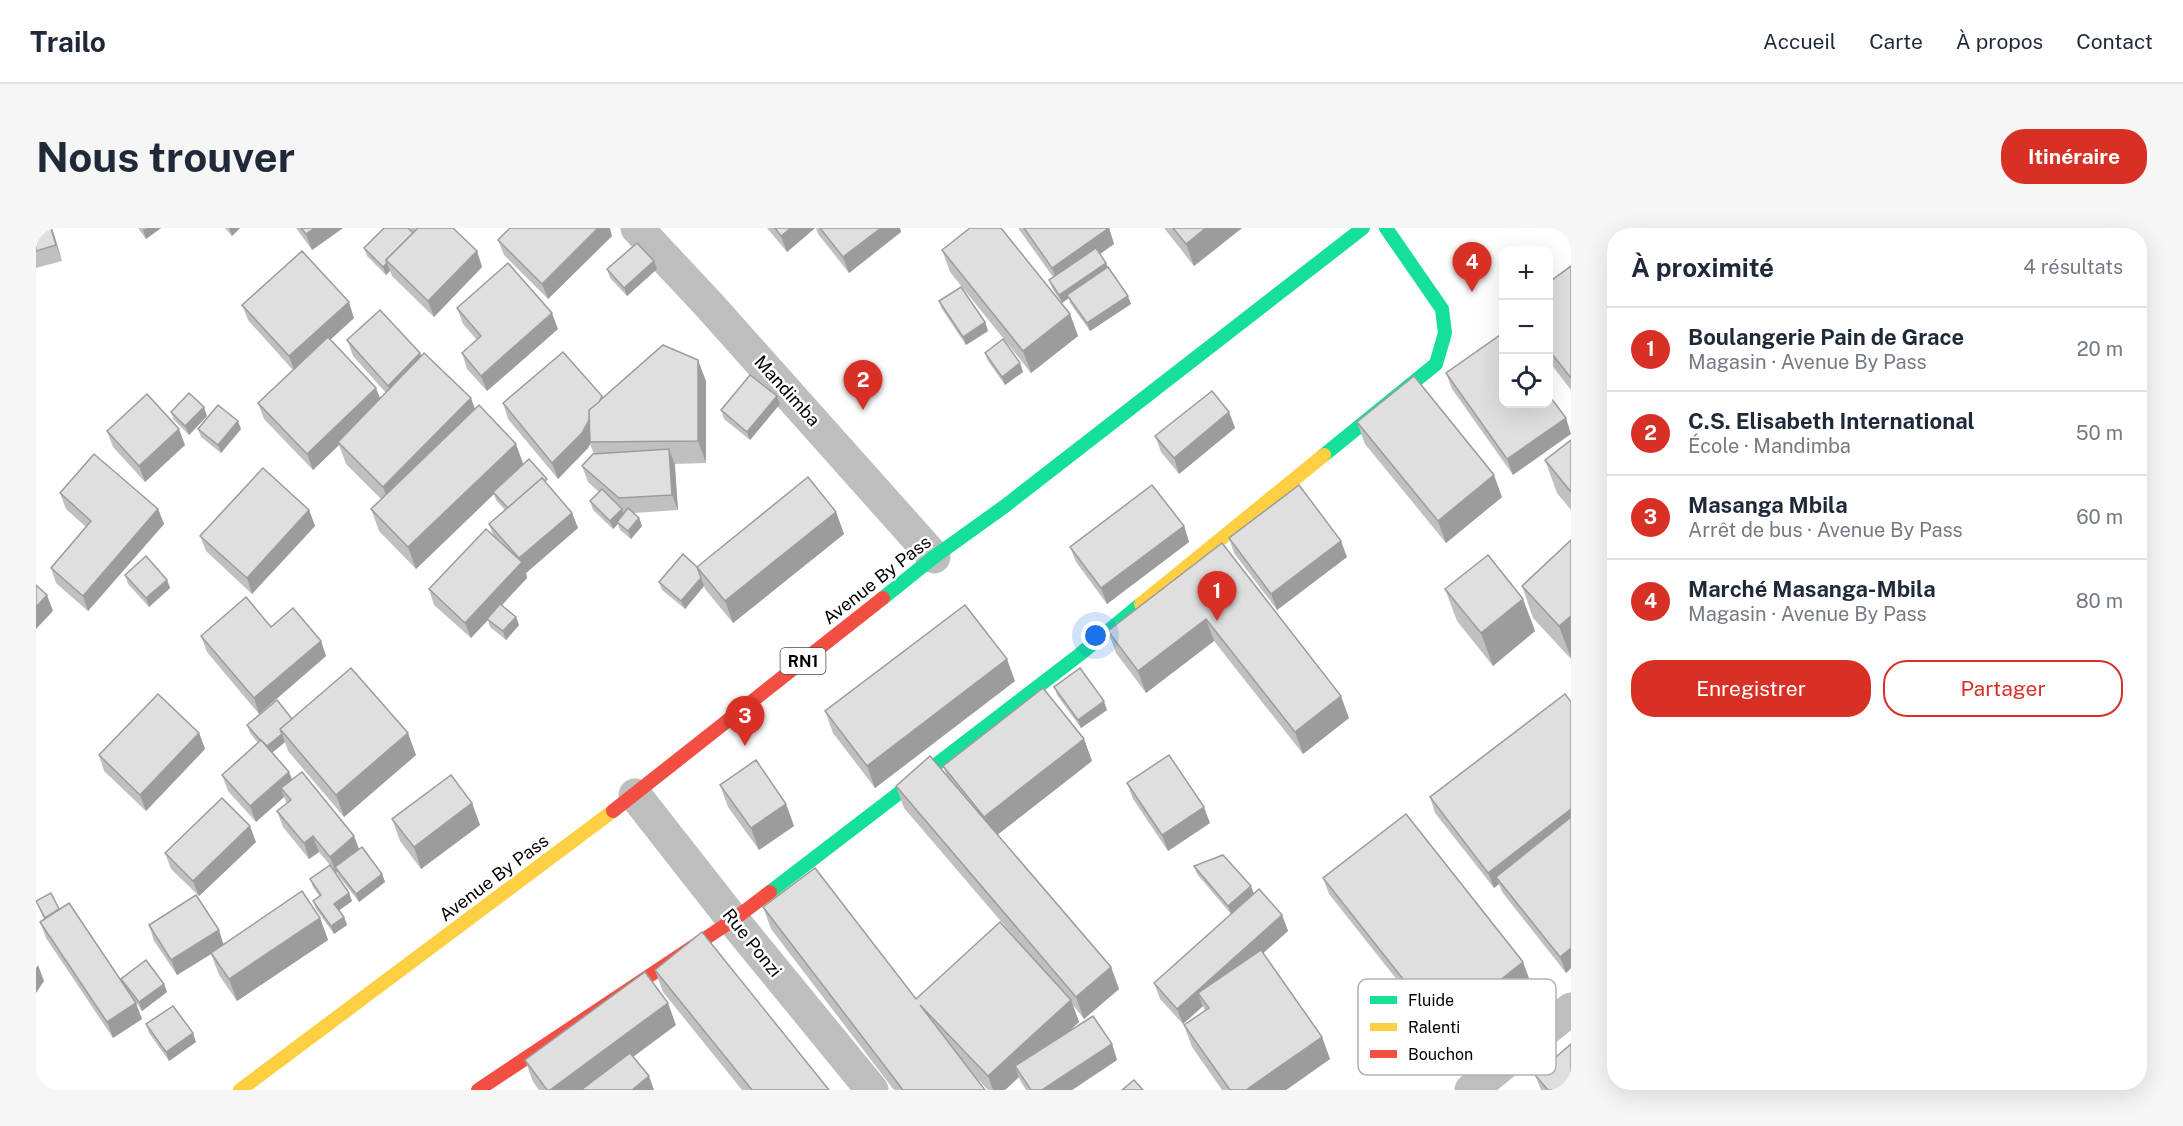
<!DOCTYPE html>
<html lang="fr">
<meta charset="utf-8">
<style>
:root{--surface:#fff;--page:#f6f6f7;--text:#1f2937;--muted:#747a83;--line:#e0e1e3;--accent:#d93025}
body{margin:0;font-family:"Public Sans",sans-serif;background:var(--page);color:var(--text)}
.controls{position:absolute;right:18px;top:18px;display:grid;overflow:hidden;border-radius:12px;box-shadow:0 6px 24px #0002}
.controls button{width:54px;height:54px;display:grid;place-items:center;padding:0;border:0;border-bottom:2px solid var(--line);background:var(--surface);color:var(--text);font:30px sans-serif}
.you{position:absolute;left:1060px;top:408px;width:21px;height:21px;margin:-15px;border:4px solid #fff;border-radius:50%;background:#1a73e8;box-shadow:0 0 0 9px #1a73e833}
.badge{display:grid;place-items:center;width:39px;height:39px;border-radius:50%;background:var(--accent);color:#fff;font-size:20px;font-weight:700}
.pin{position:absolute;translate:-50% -50px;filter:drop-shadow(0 2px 3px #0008)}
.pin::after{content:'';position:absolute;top:32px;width:21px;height:18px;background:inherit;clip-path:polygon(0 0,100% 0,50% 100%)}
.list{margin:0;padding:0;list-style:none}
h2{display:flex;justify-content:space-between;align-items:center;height:78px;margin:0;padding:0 24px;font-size:26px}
h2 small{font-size:20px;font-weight:400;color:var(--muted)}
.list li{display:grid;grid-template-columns:39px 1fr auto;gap:18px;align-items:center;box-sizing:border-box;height:84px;padding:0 24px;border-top:2px solid var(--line)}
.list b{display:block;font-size:22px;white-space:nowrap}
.list p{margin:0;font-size:20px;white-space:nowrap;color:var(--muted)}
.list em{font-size:20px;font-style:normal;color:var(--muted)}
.actions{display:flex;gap:12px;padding:18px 24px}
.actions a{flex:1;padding:14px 0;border:2px solid var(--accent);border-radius:24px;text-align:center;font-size:21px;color:var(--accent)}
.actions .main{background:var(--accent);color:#fff}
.icon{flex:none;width:33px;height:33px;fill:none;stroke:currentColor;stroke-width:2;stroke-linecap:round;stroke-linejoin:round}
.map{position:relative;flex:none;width:1535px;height:862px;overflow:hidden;border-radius:24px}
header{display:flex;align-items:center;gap:36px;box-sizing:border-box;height:84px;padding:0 30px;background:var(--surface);border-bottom:2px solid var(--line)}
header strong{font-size:28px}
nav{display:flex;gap:33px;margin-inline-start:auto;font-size:21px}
.intro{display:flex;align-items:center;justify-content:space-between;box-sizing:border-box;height:144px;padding:0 36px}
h1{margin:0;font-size:42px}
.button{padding:15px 27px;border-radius:24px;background:var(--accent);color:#fff;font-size:21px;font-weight:700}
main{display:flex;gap:36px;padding:0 36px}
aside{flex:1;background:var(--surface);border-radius:24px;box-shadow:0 6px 24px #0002}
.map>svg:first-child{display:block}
</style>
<header>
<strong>Trailo</strong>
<nav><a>Accueil</a><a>Carte</a><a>À propos</a><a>Contact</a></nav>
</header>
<div class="intro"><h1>Nous trouver</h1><a class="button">Itinéraire</a></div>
<main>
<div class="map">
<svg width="1535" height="862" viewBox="0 0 1535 862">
<rect width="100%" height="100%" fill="#fff"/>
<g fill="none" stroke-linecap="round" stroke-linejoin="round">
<!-- street -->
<g stroke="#bebebe" stroke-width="33">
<path d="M601,0L674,78L898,329"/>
<path d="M599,567L697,692L836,862"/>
<path d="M1435,862L1535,781"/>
</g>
<!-- fast -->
<g stroke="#16e098" stroke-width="14">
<path d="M1288,227L1400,136L1409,105L1406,81L1350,0"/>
<path d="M847,370L898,329L969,278L1327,0"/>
<path d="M734,664L1043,427L1105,376"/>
</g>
<!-- slow -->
<g stroke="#ffcf43" stroke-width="14">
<path d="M1105,376L1288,227"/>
<path d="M204,862L577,583"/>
</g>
<!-- jam -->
<g stroke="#f24e42" stroke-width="14">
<path d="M577,583L847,370"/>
<path d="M442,862L697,692L734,664"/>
</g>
</g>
<!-- wall -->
<g fill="#c0c0c0">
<path d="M0,0H16L26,33L0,40Z"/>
<path d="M102,0H125L110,11Z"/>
<path d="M189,0H204L196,8Z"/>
<path d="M260,0H307L276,22Z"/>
<path d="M348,0H417L441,23L446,39L398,89L356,48L354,43L350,47L331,28L328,20Z"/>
<path d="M731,0H779L751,24Z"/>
<path d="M780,0H864L865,4L813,45L782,6Z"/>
<path d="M982,0H1073L1078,16L1064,26L1095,76L1054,103L1034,75L1033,70L1026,75L1016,60L1013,52L1017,49Z"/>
<path d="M1128,0H1206L1158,38Z"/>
<path d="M576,8L512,71L468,27L462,12Z"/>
<path d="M906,22L1034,86L1042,108L995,145L914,44Z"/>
<path d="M1535,38V162L1512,132V55Z"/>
<path d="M571,41H621L591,68L574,50Z"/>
<path d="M903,73L949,94L952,103L930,117L906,81Z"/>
<path d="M206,77L318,90L294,112L344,170L350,165L317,128L311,112L384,125L385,128L439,181L487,236L514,259L536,285L542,300L490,345L491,350L466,377L480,389L483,397L470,412L454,399L452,392L435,410L398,377L393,361L457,307L453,296L469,282L460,272L458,266L380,341L343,303L335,281L345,271L310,236L303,217L277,242L228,191L222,175L257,142L212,92Z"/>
<path d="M421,80L522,101L451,163L431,141L426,125L441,112L427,96Z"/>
<path d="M1467,105L1477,247L1416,161L1410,145Z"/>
<path d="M949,125L984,135L987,144L969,157L952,133Z"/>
<path d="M670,153V235L638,236L642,282L598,285L603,290L606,298L595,311L584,302L582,296L577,301L557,282L554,273L563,264L552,254L546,238L558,226L554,216L552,220L522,251L472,191L467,175L567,170Z"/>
<path d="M744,176L714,212L688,191L685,182Z"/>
<path d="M135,184L171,188L153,207L138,192Z"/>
<path d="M1193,184L1199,200L1143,246L1125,224L1119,208Z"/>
<path d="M1321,194L1466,269L1410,315L1329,216Z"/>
<path d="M162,201H205L185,225L165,209Z"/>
<path d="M71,203L149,217L109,254L77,219Z"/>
<path d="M1535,212V282L1521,265L1509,232Z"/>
<path d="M24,265L122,281L128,296L52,383L20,355L15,340L50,299L30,281Z"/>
<path d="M273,282L279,298L216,366L170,323L164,308Z"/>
<path d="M800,284L808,306L697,395L669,361L668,358L649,381L626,362L623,354Z"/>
<path d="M1148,298L1153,314L1071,376L1040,334L1034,319Z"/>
<path d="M1193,310L1311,329L1241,382L1198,325Z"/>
<path d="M1535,312V431L1497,390L1486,358Z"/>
<path d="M1186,315L1313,490L1267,526L1178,413L1110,465L1080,425L1072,403Z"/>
<path d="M89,347L131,352L134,360L113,379L92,356Z"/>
<path d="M1409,361L1487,371L1499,403L1457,438L1421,393Z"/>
<path d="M235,399L285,413L290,428L223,486L171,424L165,408Z"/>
<path d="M979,453L839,560L797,505L789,483Z"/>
<path d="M1018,459L1071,482L1045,500L1021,467Z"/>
<path d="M1535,474V740L1530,745L1466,664L1463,656L1458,660L1399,585L1394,569Z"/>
<path d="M256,491L380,527L308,589L252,523L249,514L236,525L253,544L256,551L318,608L323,621L346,646L349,654L323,674L302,647L301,644L300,645L296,640L313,665L316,673L303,682L308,689L311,697L298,706L280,681L277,673L284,669L277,659L274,651L294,637L283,624L273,631L247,599L241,583L251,576L248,569L220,594L192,563L186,547L222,515L214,505L211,497Z"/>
<path d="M163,505L169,521L110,583L68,543L63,527Z"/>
<path d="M1048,511L1056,533L961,607L1075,739L1083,761L1048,791L1037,777L1043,794L1033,803L1076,816L1081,832L1036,862H990L985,854L983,849L969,862H952L937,846L949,862H858L735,701L727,679L880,771L998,732L868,580L860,558L911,548L907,538Z"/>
<path d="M1091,555L1174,595L1132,623L1097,571Z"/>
<path d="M684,557L750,576L758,598L723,622L692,579Z"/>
<path d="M436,575L444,597L385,641L364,613L356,591Z"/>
<path d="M220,614L163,668L135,641L129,625Z"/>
<path d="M1158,638L1218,666L1246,687L1252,703L1227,725L1286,809L1294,831L1250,862H1186L1156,819L1148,797L1169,783L1167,778L1147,796L1124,771L1118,755L1195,686L1161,646Z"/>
<path d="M1287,650L1493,750L1411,815L1293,666Z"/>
<path d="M0,673L23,681L87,756L85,751L128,756L131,764L106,783L97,770L106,791L77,810L10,710L4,694L8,691Z"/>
<path d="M284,690L292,712L201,773L183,747L175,726L141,747L118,713L113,697L188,716Z"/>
<path d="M619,742L793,862H706L627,764Z"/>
<path d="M110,796L160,814L133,833L113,805Z"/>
<path d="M640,797L597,829L618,862H503L497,854L489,832Z"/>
<path d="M1499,847L1535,862H1505Z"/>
</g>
<!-- shaded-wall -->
<g fill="#9c9c9c">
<path d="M15,0H16L26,33L20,17Z"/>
<path d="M111,0H125L110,11L107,2Z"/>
<path d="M193,0H204L196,8Z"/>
<path d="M279,0H307L276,22L270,6Z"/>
<path d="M562,0H574L576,8L512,71L506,56Z"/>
<path d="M755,0H779L751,24L745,8Z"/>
<path d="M845,0H864L865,4L813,45L807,29Z"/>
<path d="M1073,0L1078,16L1022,56L1016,40Z"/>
<path d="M1170,0H1206L1158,38L1150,16Z"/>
<path d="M441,23L446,39L398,89L392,73Z"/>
<path d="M618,33L621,41L591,68L588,60Z"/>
<path d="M351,35L354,43L350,47L347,39Z"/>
<path d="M1070,35L1073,43L1031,67L1033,70L1026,75L1023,67Z"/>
<path d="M1092,68L1095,76L1054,103L1051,95Z"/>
<path d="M313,74L318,90L259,144L253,128Z"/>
<path d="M516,85L522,101L451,163L445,148Z"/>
<path d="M1034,86L1042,108L995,145L987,123Z"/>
<path d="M949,94L952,103L930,117L927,109Z"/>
<path d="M384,125L390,141L358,174L352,158Z"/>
<path d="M662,132L670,153V235L662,213Z"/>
<path d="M984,135L987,144L969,157L966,149Z"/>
<path d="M340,160L346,175L302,214L303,217L277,242L271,226Z"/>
<path d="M566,168L572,184L554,214V216L552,220L522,251L516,235Z"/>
<path d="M741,168L744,176L714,212L711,204Z"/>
<path d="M435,170L443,192L355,281L347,259Z"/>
<path d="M168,179L171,188L153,207L149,198Z"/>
<path d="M1193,184L1199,200L1143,246L1138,230Z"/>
<path d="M1530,190L1535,206L1477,247L1471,231Z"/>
<path d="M202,193L205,201L185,225L182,217Z"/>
<path d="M143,201L149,217L109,254L103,238Z"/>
<path d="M480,216L488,238L457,264L458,266L380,341L372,319Z"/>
<path d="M633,221L639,237L642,282L636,267Z"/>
<path d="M1458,247L1466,269L1410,315L1402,293Z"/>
<path d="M122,281L128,296L52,383L47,368Z"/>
<path d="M586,281L589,289L581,294L582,296L577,301L574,293Z"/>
<path d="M273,282L279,298L216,366L211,350Z"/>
<path d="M800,284L808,306L697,395L689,373Z"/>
<path d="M536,285L542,300L490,345L491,350L435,410L429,395L485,335L483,330Z"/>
<path d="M603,290L606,298L595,311L592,303Z"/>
<path d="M1148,298L1153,314L1071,376L1065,360Z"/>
<path d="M1305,313L1311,329L1241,382L1235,366Z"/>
<path d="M665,350L668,358L649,381L645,373Z"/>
<path d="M131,352L134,360L113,379L110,370Z"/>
<path d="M11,367L17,383L0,401V379Z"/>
<path d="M1487,371L1499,403L1457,438L1445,405Z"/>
<path d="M1535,388V430L1523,398Z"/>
<path d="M480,389L483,397L470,412L467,403Z"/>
<path d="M1170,391L1178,413L1110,465L1102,443Z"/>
<path d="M285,413L290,428L223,486L218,470Z"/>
<path d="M971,431L979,453L839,560L831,538Z"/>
<path d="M1305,468L1313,490L1267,526L1259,504Z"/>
<path d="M1068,473L1071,482L1045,500L1042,492Z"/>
<path d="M163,505L169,521L110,583L104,567Z"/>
<path d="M372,505L380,527L308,589L300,567Z"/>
<path d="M246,506L249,514L233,527L230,519Z"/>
<path d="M1048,511L1056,533L956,611L948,589Z"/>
<path d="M253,544L259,559L245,560L248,569L220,594L214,578Z"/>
<path d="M436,575L444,597L385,641L378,619Z"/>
<path d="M750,576L758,598L723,622L715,600Z"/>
<path d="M1168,579L1174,595L1132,623L1126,607Z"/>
<path d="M1535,581V601L1460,649L1463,656L1458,660L1452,645Z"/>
<path d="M214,598L220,614L163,668L157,653Z"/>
<path d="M277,608L283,624L273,631L268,615Z"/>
<path d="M318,608L324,624L299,639L301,644L300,645L294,629Z"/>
<path d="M346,646L349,654L323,674L320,666Z"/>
<path d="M1215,658L1218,666L1195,686L1192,678Z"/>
<path d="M313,665L316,673L301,684L298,676Z"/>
<path d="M1246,687L1252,703L1170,776L1162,765L1167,778L1147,796L1141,781Z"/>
<path d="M308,689L311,697L298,706L295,698Z"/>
<path d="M284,690L292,712L201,773L193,751Z"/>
<path d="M183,702L188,718L141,747L135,732Z"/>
<path d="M1535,720V740L1530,745L1524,729Z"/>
<path d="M1487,734L1493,750L1411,815L1405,799Z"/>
<path d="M2,737L8,753L0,765V740Z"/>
<path d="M1075,739L1083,761L1048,791L1040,769Z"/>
<path d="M128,756L131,764L106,783L103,774Z"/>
<path d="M1035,772L1043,794L985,847L979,838L983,849L969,862H957L952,848Z"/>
<path d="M100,775L106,791L77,810L71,794Z"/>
<path d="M632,775L640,797L552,862H514Z"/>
<path d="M157,805L160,814L133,833L130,824Z"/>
<path d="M1286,809L1294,831L1250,862H1210Z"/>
<path d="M1076,816L1081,832L1036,862H1006Z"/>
<path d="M613,848L618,862H596Z"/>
</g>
<!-- building -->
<g fill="#dfdfdf" stroke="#9c9c9c" stroke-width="1.5">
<path d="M0,0H15L20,17L0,23Z"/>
<path d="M265,0H279L270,6Z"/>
<path d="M348,0H372L377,5L350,32L351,35L347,39L328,20Z"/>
<path d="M382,0H417L441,23L392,73L350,32Z"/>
<path d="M474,0H562L506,56L462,12Z"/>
<path d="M739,0H755L745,8Z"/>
<path d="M784,0H845L807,29Z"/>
<path d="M934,0H965L1034,86L987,123L906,22Z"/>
<path d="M988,0H1073L1016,40Z"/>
<path d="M1137,0H1170L1150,16Z"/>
<path d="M601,15L618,33L588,60L571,41Z"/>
<path d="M1060,20L1070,35L1023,67L1013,52Z"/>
<path d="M266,23L313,74L253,128L206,77Z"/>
<path d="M472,35L516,85L445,148L426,125L445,108L421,80Z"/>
<path d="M1535,38V150L1512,121V55Z"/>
<path d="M1072,39L1092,68L1051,95L1031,67Z"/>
<path d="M925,59L949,94L927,109L903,73Z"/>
<path d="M344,82L384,125L352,158L311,112Z"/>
<path d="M1467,105V176H1512V166L1530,190L1471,231L1410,145Z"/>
<path d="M292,109L340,160L271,226L222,175Z"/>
<path d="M967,111L984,135L966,149L949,125Z"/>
<path d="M627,117L662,132V213L554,214L553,182Z"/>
<path d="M527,124L566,168L563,174L553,182V192L546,205L516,235L467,175Z"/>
<path d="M388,125L435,170L347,259L302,214Z"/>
<path d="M714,147L741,168L711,204L685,182Z"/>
<path d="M1378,148L1458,247L1402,293L1321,194Z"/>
<path d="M1176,163L1193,184L1138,230L1119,208Z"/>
<path d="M153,165L168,179L149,198L135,184Z"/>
<path d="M111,166L143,201L103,238L71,203Z"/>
<path d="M182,177L202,193L182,217L162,201Z"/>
<path d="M443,177L480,216L372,319L335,281Z"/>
<path d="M1535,212V264L1509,232Z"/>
<path d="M633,221L636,267L583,270L546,238L557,226Z"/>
<path d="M58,226L122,281L47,368L15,340L55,293L24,265Z"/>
<path d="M493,231L511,251L509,253L506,250L472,280L457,264Z"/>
<path d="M227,240L273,282L211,350L164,308Z"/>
<path d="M772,249L800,284L689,373L661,339Z"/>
<path d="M506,250L536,285L483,330L453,296Z"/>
<path d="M1116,257L1148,298L1065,360L1034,319Z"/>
<path d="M1263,257L1305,313L1235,366L1193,310Z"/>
<path d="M566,261L586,281L574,293L554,273Z"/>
<path d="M592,280L603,290L592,303L581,294Z"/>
<path d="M450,301L486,334L429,395L393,361Z"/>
<path d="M1535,312V388L1523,398L1486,358Z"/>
<path d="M1186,315L1305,468L1259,504L1170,391L1102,443L1072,403Z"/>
<path d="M647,326L661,339L665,350L645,373L623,354Z"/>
<path d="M1452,327L1487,371L1445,405L1409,361Z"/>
<path d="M110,328L131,352L110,370L89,347Z"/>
<path d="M0,357L11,367L0,379Z"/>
<path d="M210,369L235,399L257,380L285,413L218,470L165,408Z"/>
<path d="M464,376L480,389L467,403L451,391Z"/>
<path d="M929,377L971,431L831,538L789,483Z"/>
<path d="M315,440L372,505L300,567L244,501Z"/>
<path d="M1044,440L1068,473L1042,492L1018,459Z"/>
<path d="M1007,460L1048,511L948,589L907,538Z"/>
<path d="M122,466L163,505L104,567L63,527Z"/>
<path d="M1529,466L1535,474V581L1452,645L1394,569Z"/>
<path d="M241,472L256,491L244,501L246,506L231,518L225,512V513L211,497Z"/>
<path d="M225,512L253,544L214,578L186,547Z"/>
<path d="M1133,527L1168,579L1126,607L1091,555Z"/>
<path d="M894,528L1075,739L1040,769L860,558Z"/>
<path d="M720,532L750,576L715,600L684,557Z"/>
<path d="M266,544L318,608L294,629L277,608L268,615L241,583L255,572L245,560Z"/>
<path d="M415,547L436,575L378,619L356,591Z"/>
<path d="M186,570L214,598L157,653L129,625Z"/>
<path d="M1370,586L1487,734L1405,799L1287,650Z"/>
<path d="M1535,589V720L1524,729L1460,649Z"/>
<path d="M326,619L346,646L320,666L299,639Z"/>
<path d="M1187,627L1215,658L1192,678L1158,638Z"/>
<path d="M294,637L313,665L298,676L308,689L295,698L277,673L285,667L274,651Z"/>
<path d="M779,640L880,771L964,694L1035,772L952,848L884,777L949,862H867L727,679Z"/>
<path d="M1223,661L1246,687L1141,781L1118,755Z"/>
<path d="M266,663L284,690L193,751L175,725Z"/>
<path d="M15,665L23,681L9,690L0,673Z"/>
<path d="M160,667L183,702L135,732L113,697Z"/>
<path d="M33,675L100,775L71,794L4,694Z"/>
<path d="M666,704L793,862H716L619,742Z"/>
<path d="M1225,722L1286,809L1210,862H1194L1148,797L1173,780L1162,765Z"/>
<path d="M110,732L128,756L103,774L85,751Z"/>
<path d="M609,744L632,775L514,862H511L489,832Z"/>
<path d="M137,778L157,805L130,824L110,796Z"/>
<path d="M1057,788L1076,816L1006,862H995L979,838Z"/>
<path d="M1535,816V862H1512L1499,847Z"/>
<path d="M594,825L613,848L596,862H545Z"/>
<path d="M1098,852L1107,862H1086Z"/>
</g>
<g text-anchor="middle" stroke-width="5" stroke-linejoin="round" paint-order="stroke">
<!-- shield labels -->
<rect fill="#fff" stroke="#4c4c4c" stroke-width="1.5" x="744.5" y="420" width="45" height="26" rx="4.5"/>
<g font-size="16" font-weight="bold" fill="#000">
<text x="767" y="439">RN1</text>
</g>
<!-- street labels -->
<g font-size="18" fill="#000" stroke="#fff">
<text transform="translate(751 163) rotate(48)" y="6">Mandimba</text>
<text transform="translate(841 352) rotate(-38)" y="6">Avenue By Pass</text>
<text transform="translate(458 650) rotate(-37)" y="6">Avenue By Pass</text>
<text transform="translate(716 715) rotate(51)" y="6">Rue Ponzi</text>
</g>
</g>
<!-- legend -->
<rect x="1322" y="751" width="198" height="96" rx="9" fill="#fff" stroke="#b2b2b2" stroke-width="1.5"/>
<rect x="1334" y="768" width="27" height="8" fill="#16e098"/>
<rect x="1334" y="795" width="27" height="8" fill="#ffcf43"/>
<rect x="1334" y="822" width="27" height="8" fill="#f24e42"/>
<g font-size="16" fill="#000">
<text x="1372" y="778">Fluide</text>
<text x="1372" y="805">Ralenti</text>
<text x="1372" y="832">Bouchon</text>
</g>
</svg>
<div class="controls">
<button>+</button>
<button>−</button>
<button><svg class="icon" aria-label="locate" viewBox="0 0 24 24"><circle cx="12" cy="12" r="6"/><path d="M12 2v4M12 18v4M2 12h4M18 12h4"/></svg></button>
</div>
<div class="you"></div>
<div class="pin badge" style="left:1181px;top:393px">1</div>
<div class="pin badge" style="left:827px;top:182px">2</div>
<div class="pin badge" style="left:709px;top:518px">3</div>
<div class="pin badge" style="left:1436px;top:64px">4</div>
</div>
<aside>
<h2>À proximité<small>4 résultats</small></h2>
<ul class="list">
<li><span class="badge">1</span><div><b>Boulangerie Pain de Grace</b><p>Magasin · Avenue By Pass</p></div><em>20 m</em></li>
<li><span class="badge">2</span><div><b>C.S. Elisabeth International</b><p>École · Mandimba</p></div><em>50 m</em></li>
<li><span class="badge">3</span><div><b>Masanga Mbila</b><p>Arrêt de bus · Avenue By Pass</p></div><em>60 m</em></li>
<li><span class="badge">4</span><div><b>Marché Masanga-Mbila</b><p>Magasin · Avenue By Pass</p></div><em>80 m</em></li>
</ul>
<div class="actions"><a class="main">Enregistrer</a><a>Partager</a></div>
</aside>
</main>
